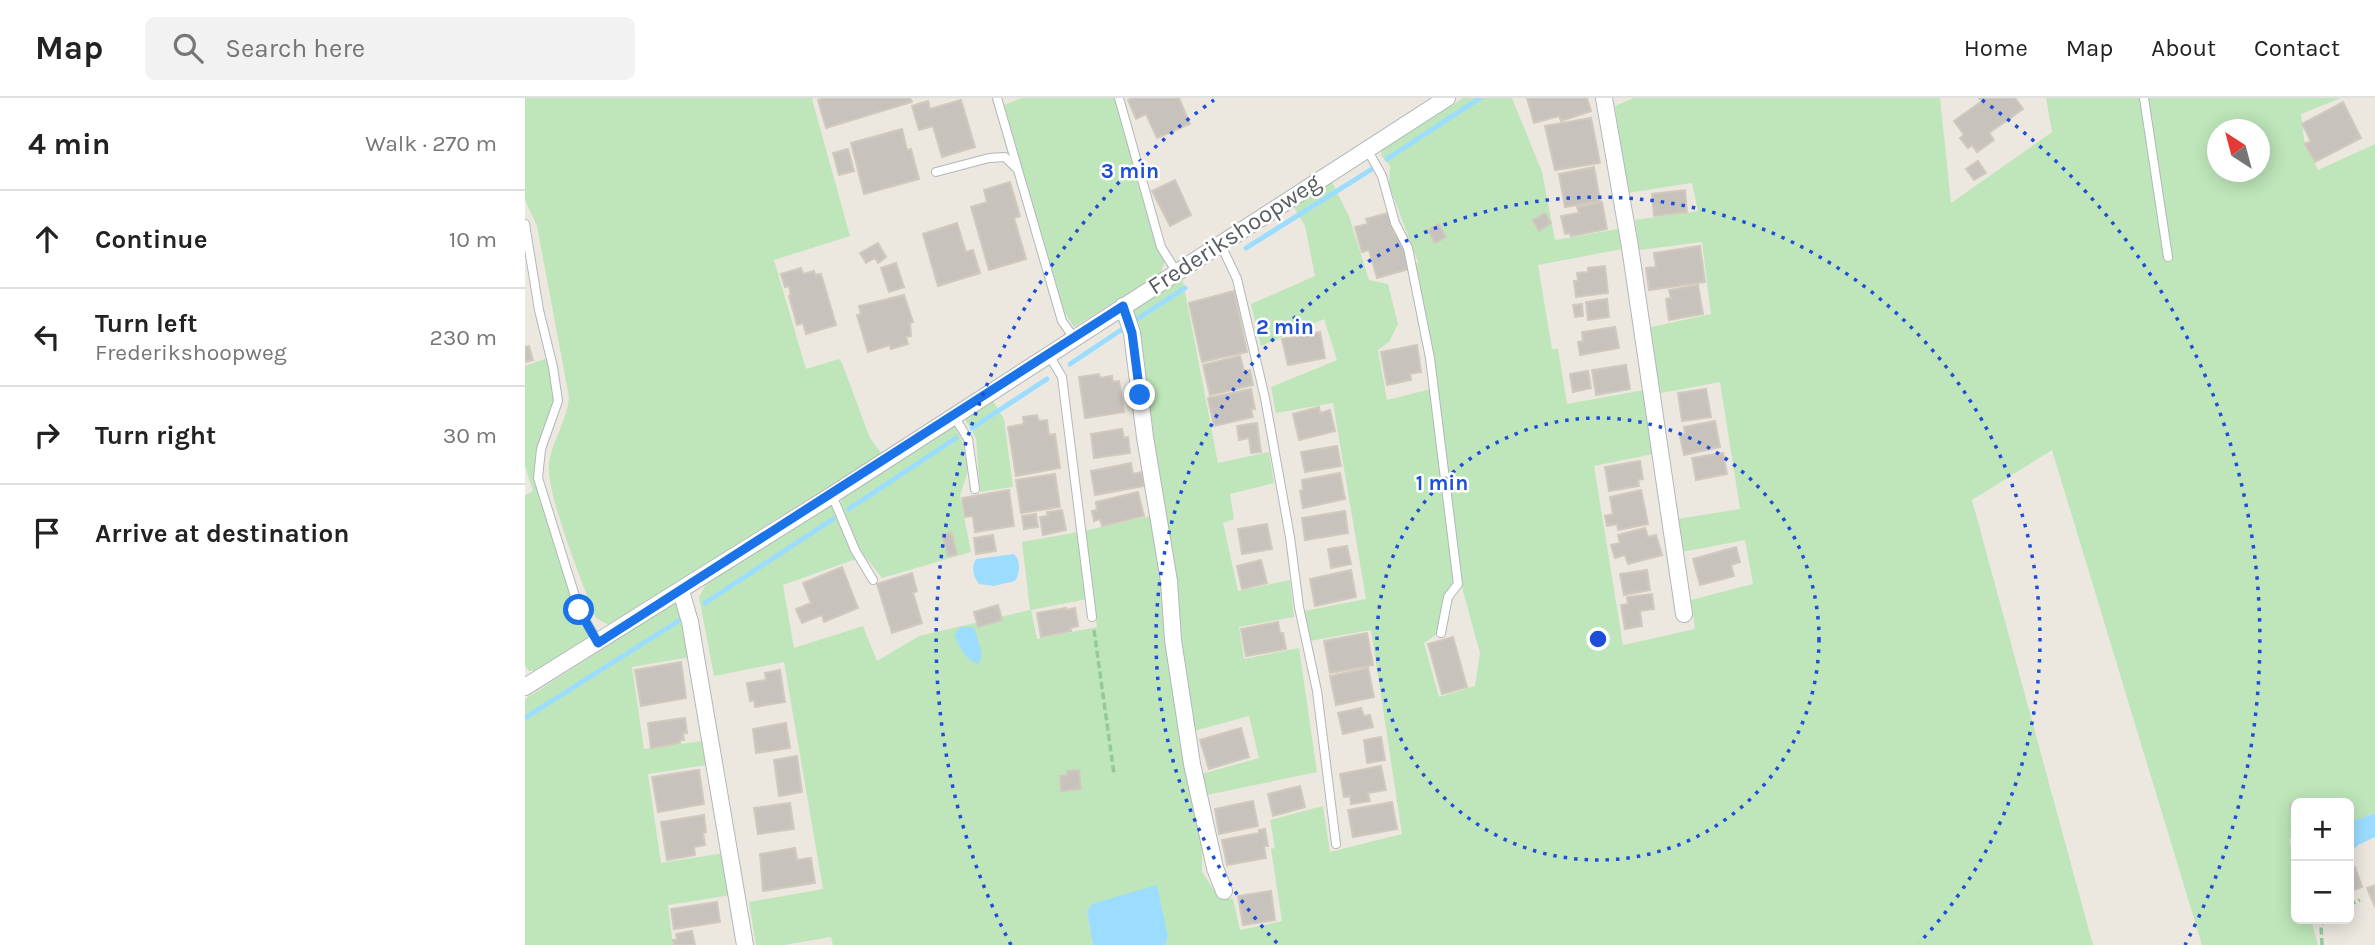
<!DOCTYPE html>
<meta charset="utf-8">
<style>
:root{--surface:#fff;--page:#f2f2f2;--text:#222;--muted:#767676;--line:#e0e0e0}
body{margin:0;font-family:Karla,sans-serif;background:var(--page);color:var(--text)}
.controls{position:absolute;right:21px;bottom:21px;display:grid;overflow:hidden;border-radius:10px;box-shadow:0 4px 18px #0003}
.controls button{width:63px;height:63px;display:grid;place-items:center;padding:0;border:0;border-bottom:2px solid var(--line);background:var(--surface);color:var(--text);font:35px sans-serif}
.compass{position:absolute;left:1682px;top:21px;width:63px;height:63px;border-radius:50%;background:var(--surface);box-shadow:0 4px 18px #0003;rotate:324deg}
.stop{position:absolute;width:21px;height:21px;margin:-16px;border:5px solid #1a73e8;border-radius:50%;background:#fff}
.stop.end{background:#1a73e8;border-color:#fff;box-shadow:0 2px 7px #0008}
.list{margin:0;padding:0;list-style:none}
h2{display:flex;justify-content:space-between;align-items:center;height:91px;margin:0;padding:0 28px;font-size:30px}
h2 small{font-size:23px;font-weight:400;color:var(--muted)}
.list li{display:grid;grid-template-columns:46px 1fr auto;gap:21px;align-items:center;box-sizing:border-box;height:98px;padding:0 28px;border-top:2px solid var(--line)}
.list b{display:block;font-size:26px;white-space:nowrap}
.list p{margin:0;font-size:23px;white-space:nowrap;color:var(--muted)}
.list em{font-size:23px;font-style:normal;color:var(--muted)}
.icon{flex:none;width:38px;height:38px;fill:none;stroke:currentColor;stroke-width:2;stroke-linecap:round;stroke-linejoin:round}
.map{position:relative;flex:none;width:1850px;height:847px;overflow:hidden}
header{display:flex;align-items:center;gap:42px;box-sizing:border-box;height:98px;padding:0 35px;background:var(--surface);border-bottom:2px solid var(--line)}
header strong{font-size:33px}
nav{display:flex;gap:38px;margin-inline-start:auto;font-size:24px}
.search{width:490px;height:63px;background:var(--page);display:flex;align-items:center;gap:18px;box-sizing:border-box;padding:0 24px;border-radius:10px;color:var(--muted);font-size:26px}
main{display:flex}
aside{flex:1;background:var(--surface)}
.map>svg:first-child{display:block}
</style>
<header>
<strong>Map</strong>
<div class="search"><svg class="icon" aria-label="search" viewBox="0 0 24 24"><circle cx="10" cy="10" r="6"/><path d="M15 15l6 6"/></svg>Search here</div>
<nav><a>Home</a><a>Map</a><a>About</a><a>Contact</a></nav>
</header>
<main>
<aside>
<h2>4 min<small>Walk · 270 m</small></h2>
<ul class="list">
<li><svg class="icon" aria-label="ahead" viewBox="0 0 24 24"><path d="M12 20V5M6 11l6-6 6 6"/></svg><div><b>Continue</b></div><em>10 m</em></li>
<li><svg class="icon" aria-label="left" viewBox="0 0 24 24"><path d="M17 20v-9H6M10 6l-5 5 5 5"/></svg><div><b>Turn left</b><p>Frederikshoopweg</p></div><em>230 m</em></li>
<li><svg class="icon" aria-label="right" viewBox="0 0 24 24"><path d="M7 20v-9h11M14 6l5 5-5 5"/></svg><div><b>Turn right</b></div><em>30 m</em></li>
<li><svg class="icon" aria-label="arrive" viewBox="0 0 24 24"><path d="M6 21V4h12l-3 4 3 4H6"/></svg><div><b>Arrive at destination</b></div></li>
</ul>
</aside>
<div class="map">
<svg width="1850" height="847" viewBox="0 0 1850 847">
<rect width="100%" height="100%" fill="#ece8df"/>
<!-- green -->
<g fill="#bee6ba" fill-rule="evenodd">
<path d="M0,0H289L287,1L325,138L249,162L281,271L314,261L317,265L345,340L356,355L84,527L71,520L67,512C56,479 21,396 24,366C27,343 42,323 44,299L12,128L0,102Z"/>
<path d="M497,0H591L635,156L640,164L635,176L549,229L539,213L479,7Z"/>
<path d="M938,0H987L1017,74L1030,142L1093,131L1097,151L1013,167L1027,251H1033L1042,306L1119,292L1128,356L1069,368L1098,547L1170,531L1166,502L1228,486L1220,442L1157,454L1152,421L1215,411L1195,284L1131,296L1122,230L1186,216L1177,144L1114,152L1110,122L1173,113L1167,85L1102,95L1090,8L1109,0H1415L1426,105L1527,34L1521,0H1816L1776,16L1779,42L1793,72L1850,46V715L1824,725V705H1771V739L1764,741L1771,768V821H1786L1793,847H1677L1527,352L1447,402L1568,847H640L643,839L562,813L568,847H308L306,839L259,847H231L224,804L298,791L259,564L189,578L174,499L181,486L308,405L331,461L258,487L269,550L338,528L352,563L394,538L505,512L497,444L553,434L562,501L506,512L512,541L572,529L559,433L630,417L677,726V774L693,798L708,801L715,832L757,823L746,751L750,750L745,722L798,708L805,754L877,736L846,532L785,543L779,513L841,501L808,305L751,315L746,289L812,262L799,221L736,248L726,206L790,178L780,128L769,109L807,84L824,118L844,182L863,186L873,226L864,244L853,252L862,302L906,291L930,486L912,536L899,545L914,599L950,588L955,555L936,486L889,167L893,164L864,87L865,68L856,57L857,51ZM1692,32H1734V74H1692Z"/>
<path d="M657,178L693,365L744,354L749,385L705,396L709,421L698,425L713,493L765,482L769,519L714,529L719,561L774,550L792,674L677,698L673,677L734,660L724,618L665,634L606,213Z"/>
<path d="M28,258L36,298L34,313L18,356L16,374L18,390L55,508L68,535L64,541L17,572L4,573L0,567V397L8,393L0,368V268Z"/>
<path d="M468,303L479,321L488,389L455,394L451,340L440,321Z"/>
<path d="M429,328L437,342L443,373L435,398L446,454L357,480L335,452L316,406L317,398Z"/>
<path d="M153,503L171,558L107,569L119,651L184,642L188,666L123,676L136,765L199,755L206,797L143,807L148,847H0V601Z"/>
</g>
<!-- water -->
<g fill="#9cddff">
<path d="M489,456C496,463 495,475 490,483L469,488L454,486C448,478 446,471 451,461Z"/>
<path d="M435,529H447L450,532L457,556L454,566C440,563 435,548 429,537Z"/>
<path d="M1850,715V739L1833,747L1827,753L1824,750V725Z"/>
<path d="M632,787L643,839L640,847H568L562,813L567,806Z"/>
</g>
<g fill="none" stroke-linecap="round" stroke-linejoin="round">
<!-- stream -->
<g stroke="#9cddff" stroke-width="5">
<path d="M862,61L955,0"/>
<path d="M721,150L847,71"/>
<path d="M609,223L660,190"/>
<path d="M545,266L596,232"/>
<path d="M447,330L522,281"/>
<path d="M324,411L431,340"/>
<path d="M180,505L308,421"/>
<path d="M0,620L155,522"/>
</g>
</g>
<!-- building -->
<g fill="#c7c3bc" stroke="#d1c9bd" stroke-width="2">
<path d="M299,0H385L387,4L301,30L293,2Z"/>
<path d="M607,0H654L665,26L632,40L621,16L611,21L603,2Z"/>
<path d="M1002,0H1062L1066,13L1036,23L1034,18L1009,25Z"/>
<path d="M1454,0H1490L1498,11L1464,35L1469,42L1452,54L1447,47L1443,50L1435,40L1439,37L1429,23L1457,3Z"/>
<path d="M436,2L450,49L417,59L408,28L394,32L387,8L403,3L405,11Z"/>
<path d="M1818,4L1836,40L1790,64L1780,46L1786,43L1777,26Z"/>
<path d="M1066,20L1075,65L1030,72L1020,28Z"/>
<path d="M377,31L382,52L386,51L394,81L339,96L326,45Z"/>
<path d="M323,51L329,73L314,77L308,55Z"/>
<path d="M1453,63L1461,75L1449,82L1441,71Z"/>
<path d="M1069,69L1075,103L1040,109L1034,76Z"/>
<path d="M650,82L666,117L645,128L627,93Z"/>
<path d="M485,84L495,118L489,120L501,161L464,172L446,109L462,104L459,92Z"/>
<path d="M1160,92L1162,114L1129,118L1127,96Z"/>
<path d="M1077,104L1082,131L1046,138L1045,135L1040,136L1036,118L1054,115L1052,109Z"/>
<path d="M863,115L869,135L874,134L884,171L852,180L844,152L837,154L830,129L843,126L841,121Z"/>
<path d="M1020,115L1026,125L1014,133L1008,122Z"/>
<path d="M432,125L441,154L448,152L455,175L413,188L398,136Z"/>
<path d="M914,126L921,139L910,145L903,132Z"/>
<path d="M353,145L361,159L353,165L350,160L341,165L335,155Z"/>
<path d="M1175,148L1180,184L1124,192L1121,170L1131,169L1129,155Z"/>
<path d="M371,165L379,189L364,194L356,170Z"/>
<path d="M1080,168L1083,195L1051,199L1049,183H1053L1052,175L1063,174V170Z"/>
<path d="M276,170L278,176L289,173L290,177L296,176L311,227L281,236L278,225L272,227L264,198H266L264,188L260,189L256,176Z"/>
<path d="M1173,187L1178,216L1144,222L1141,201L1146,200L1144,192Z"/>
<path d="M709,193L722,254L677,264L664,205Z"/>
<path d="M379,197L388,224L385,225L386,238L381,239L383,246L366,251L365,247L343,254L332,217L336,216L334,208Z"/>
<path d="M1082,201L1084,219L1063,222L1061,204Z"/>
<path d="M1057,206L1058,218L1050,219L1048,207Z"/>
<path d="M1090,229L1094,250L1055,257L1053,244L1058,243L1057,234Z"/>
<path d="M795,234L800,260L763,267L757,241Z"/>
<path d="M892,247L896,274L885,276L886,282L862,287L856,254Z"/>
<path d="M4,248L8,262L0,264V249Z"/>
<path d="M715,258L719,273L725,272L728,287L685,297L678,267Z"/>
<path d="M1101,267L1105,291L1071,297L1067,272Z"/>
<path d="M1063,273L1066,290L1048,294L1045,276Z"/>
<path d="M574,276L575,280L587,278L588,284L594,283L599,314L560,320L554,279Z"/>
<path d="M726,291L730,311L726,312L728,319L689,328L683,300Z"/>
<path d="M1181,291L1186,319L1157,323L1153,295Z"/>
<path d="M794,309L795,315L805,312L810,333L774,342L768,316Z"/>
<path d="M512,317L514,323L522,322L524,337L530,336L535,370L491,378L483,329L499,326L498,319Z"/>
<path d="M1190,323L1195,349L1159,357L1155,338L1160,336L1159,329Z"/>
<path d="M732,325L736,354L726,355L724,340L714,342L712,328Z"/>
<path d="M597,331L599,340L603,339L605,355L569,360L566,336Z"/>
<path d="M812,348L816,368L780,374L776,354Z"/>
<path d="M1198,355L1202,376L1171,382L1167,360Z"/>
<path d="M1115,363L1118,381L1113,382L1114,388L1084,393L1080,369Z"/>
<path d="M606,365L608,376L617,374L619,388L570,397L566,373Z"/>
<path d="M815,375L820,401L778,410L775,393L778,392L777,382Z"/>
<path d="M530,376L535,409L496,415L491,382Z"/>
<path d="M484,392L489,428L450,434L448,418L440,419L437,400Z"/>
<path d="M1116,392L1123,426L1093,432L1092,426L1082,428L1080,418L1088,416L1085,399Z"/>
<path d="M613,394L619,418L577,428L575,421L569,423L567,413L572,412L571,404Z"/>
<path d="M537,412L541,432L518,437L515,419L523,418L522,414Z"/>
<path d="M820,413L823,435L780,442L777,420Z"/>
<path d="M511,416L513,429L499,431L497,418Z"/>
<path d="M742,426L747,451L717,456L713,431Z"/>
<path d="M1120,430L1123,439L1131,437L1137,457L1103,466L1100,457L1090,460L1086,447L1095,445L1093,437Z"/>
<path d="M426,434L432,456L423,458L417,437Z"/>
<path d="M468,437L471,453L451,456L449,440Z"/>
<path d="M822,448L826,466L806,470L803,451Z"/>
<path d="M1211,449L1215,464L1206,467L1209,478L1175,487L1168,461Z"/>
<path d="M736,462L742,485L717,491L712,468Z"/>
<path d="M317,469L333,510L299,524L297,517L277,525L271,511L286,505L278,485Z"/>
<path d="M826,472L831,499L790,508L785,481Z"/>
<path d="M1122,472L1125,492L1099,497L1095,476Z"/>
<path d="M387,475L392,493L388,495L397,525L367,535L352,486Z"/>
<path d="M1127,496L1129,511L1115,513L1117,528L1100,531L1096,507L1103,506L1102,499Z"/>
<path d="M473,507L477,522L453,529L449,514Z"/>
<path d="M541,510V512L550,510L553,528L545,530L546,533L516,539L512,515Z"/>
<path d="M753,524L755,535H758L761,551L721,558L716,531Z"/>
<path d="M842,535L848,567L805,575L799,543Z"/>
<path d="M928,539L942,589L917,596L903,546Z"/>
<path d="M156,564L161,600L116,608L110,572Z"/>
<path d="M843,570L849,599L811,607L805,578Z"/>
<path d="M255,572L260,604L230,609L229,602L225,603L222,585L241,582L240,575Z"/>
<path d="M836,610L839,618L845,617L848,629L818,636L813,615Z"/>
<path d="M160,620L162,635H158L159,642H155V645L126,650L123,625Z"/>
<path d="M261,625L265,650L231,655L228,631Z"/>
<path d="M716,630L724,659L684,671L675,642Z"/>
<path d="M856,639L860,662L842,665L839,642Z"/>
<path d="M272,658L277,694L254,698L249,662Z"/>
<path d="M856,668L861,692L843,695L845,703L826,706L825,698L819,699L815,676Z"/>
<path d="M174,672L179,706L133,714L127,679Z"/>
<path d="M554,672L556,691L536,693L535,678L542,677V673Z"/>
<path d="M775,688L780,709L748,718L743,696Z"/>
<path d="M728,703L733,728L694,736L690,711Z"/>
<path d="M1775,703V705H1771L1770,729L1765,706Z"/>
<path d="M867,704L872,731L828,739L823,712Z"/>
<path d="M265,705L269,731L233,736L229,710Z"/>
<path d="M179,717L181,734L178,735L180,747L169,749L170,757L142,762L136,724Z"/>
<path d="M740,731L743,748H739L741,760L702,767L697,742L734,735V732Z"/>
<path d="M270,750L272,762L286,760L290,785L238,793L235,756Z"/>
<path d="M1830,769L1837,789L1824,794V771Z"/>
<path d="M1850,787V809L1842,790Z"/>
<path d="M746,793L750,822L718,827L713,798Z"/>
<path d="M192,804L195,824L149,831L146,811Z"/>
<path d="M167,833L170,847H149L148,842H152L151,836Z"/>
</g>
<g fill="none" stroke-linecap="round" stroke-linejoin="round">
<defs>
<g id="service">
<path d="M472,0L537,223L549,240"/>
<path d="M594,0L636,149L651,173"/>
<path d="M1619,0L1643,159"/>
<path d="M842,51L857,78L870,125L883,150L905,260L933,486L923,499L916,535"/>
<path d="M411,74L464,60L480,59L491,70"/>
<path d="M0,126L14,212L28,269L33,303L16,351L13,380L54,511L73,545"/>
<path d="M695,145L712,181L740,300L765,439L774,509L792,593L811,746"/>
<path d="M524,257L537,279L567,519"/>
<path d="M429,318L443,341L450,391"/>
<path d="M307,397L330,452L348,482"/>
</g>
<g id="minor">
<path d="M1079,0L1105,149L1159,516"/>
<path d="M598,208L607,235L620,339L644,483L648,542L667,666L690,770L699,793"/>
<path d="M156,493L165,524L220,847"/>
<path d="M0,589L307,397L922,0"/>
</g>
</defs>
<!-- service casing -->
<use href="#service" stroke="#b2b7bb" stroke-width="10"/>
<!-- minor casing -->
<use href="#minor" stroke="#b2b7bb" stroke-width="18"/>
<!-- path -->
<g stroke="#94c99e" stroke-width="3.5" stroke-dasharray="7 3.5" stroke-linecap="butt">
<path d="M569,532L589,676"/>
<path d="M1824,807L1835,802"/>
<path d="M1797,847L1796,828L1799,821"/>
</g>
<!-- service -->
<use href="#service" stroke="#fff" stroke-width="8"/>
<!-- minor -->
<use href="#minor" stroke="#fff" stroke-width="16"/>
</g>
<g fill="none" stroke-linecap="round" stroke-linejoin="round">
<!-- route -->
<path stroke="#1a73e8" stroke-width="9" d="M54,512L73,545L598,208L607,235L615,297"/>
</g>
<!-- distance rings -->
<g fill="none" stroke="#1d4ed8" stroke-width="3.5" stroke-dasharray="3.5 7">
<circle cx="1073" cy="541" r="221"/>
<path d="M752 845A442 442 0 1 1 1394 845"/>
<path d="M486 847A662 662 0 0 1 689 2M1457 2A662 662 0 0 1 1660 847"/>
</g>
<g text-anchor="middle" stroke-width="5" stroke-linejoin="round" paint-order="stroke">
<!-- street labels -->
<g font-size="24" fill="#585d61" stroke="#fff">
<text transform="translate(709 136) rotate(-33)" y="8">Frederikshoopweg</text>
</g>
</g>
<circle cx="1073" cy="541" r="10" fill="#1d4ed8" stroke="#fff" stroke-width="3.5"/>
<g font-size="21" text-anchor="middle" font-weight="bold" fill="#1d4ed8" stroke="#fff" stroke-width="5" stroke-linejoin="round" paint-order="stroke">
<text x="605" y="80">3 min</text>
<text x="760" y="236">2 min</text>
<text x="917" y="392">1 min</text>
</g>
</svg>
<div class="controls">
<button>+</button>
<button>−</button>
</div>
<svg class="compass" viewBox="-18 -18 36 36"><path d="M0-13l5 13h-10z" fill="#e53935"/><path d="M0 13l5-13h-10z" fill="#767676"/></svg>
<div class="stop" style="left:54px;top:512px"></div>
<div class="stop end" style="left:615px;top:297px"></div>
</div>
</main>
